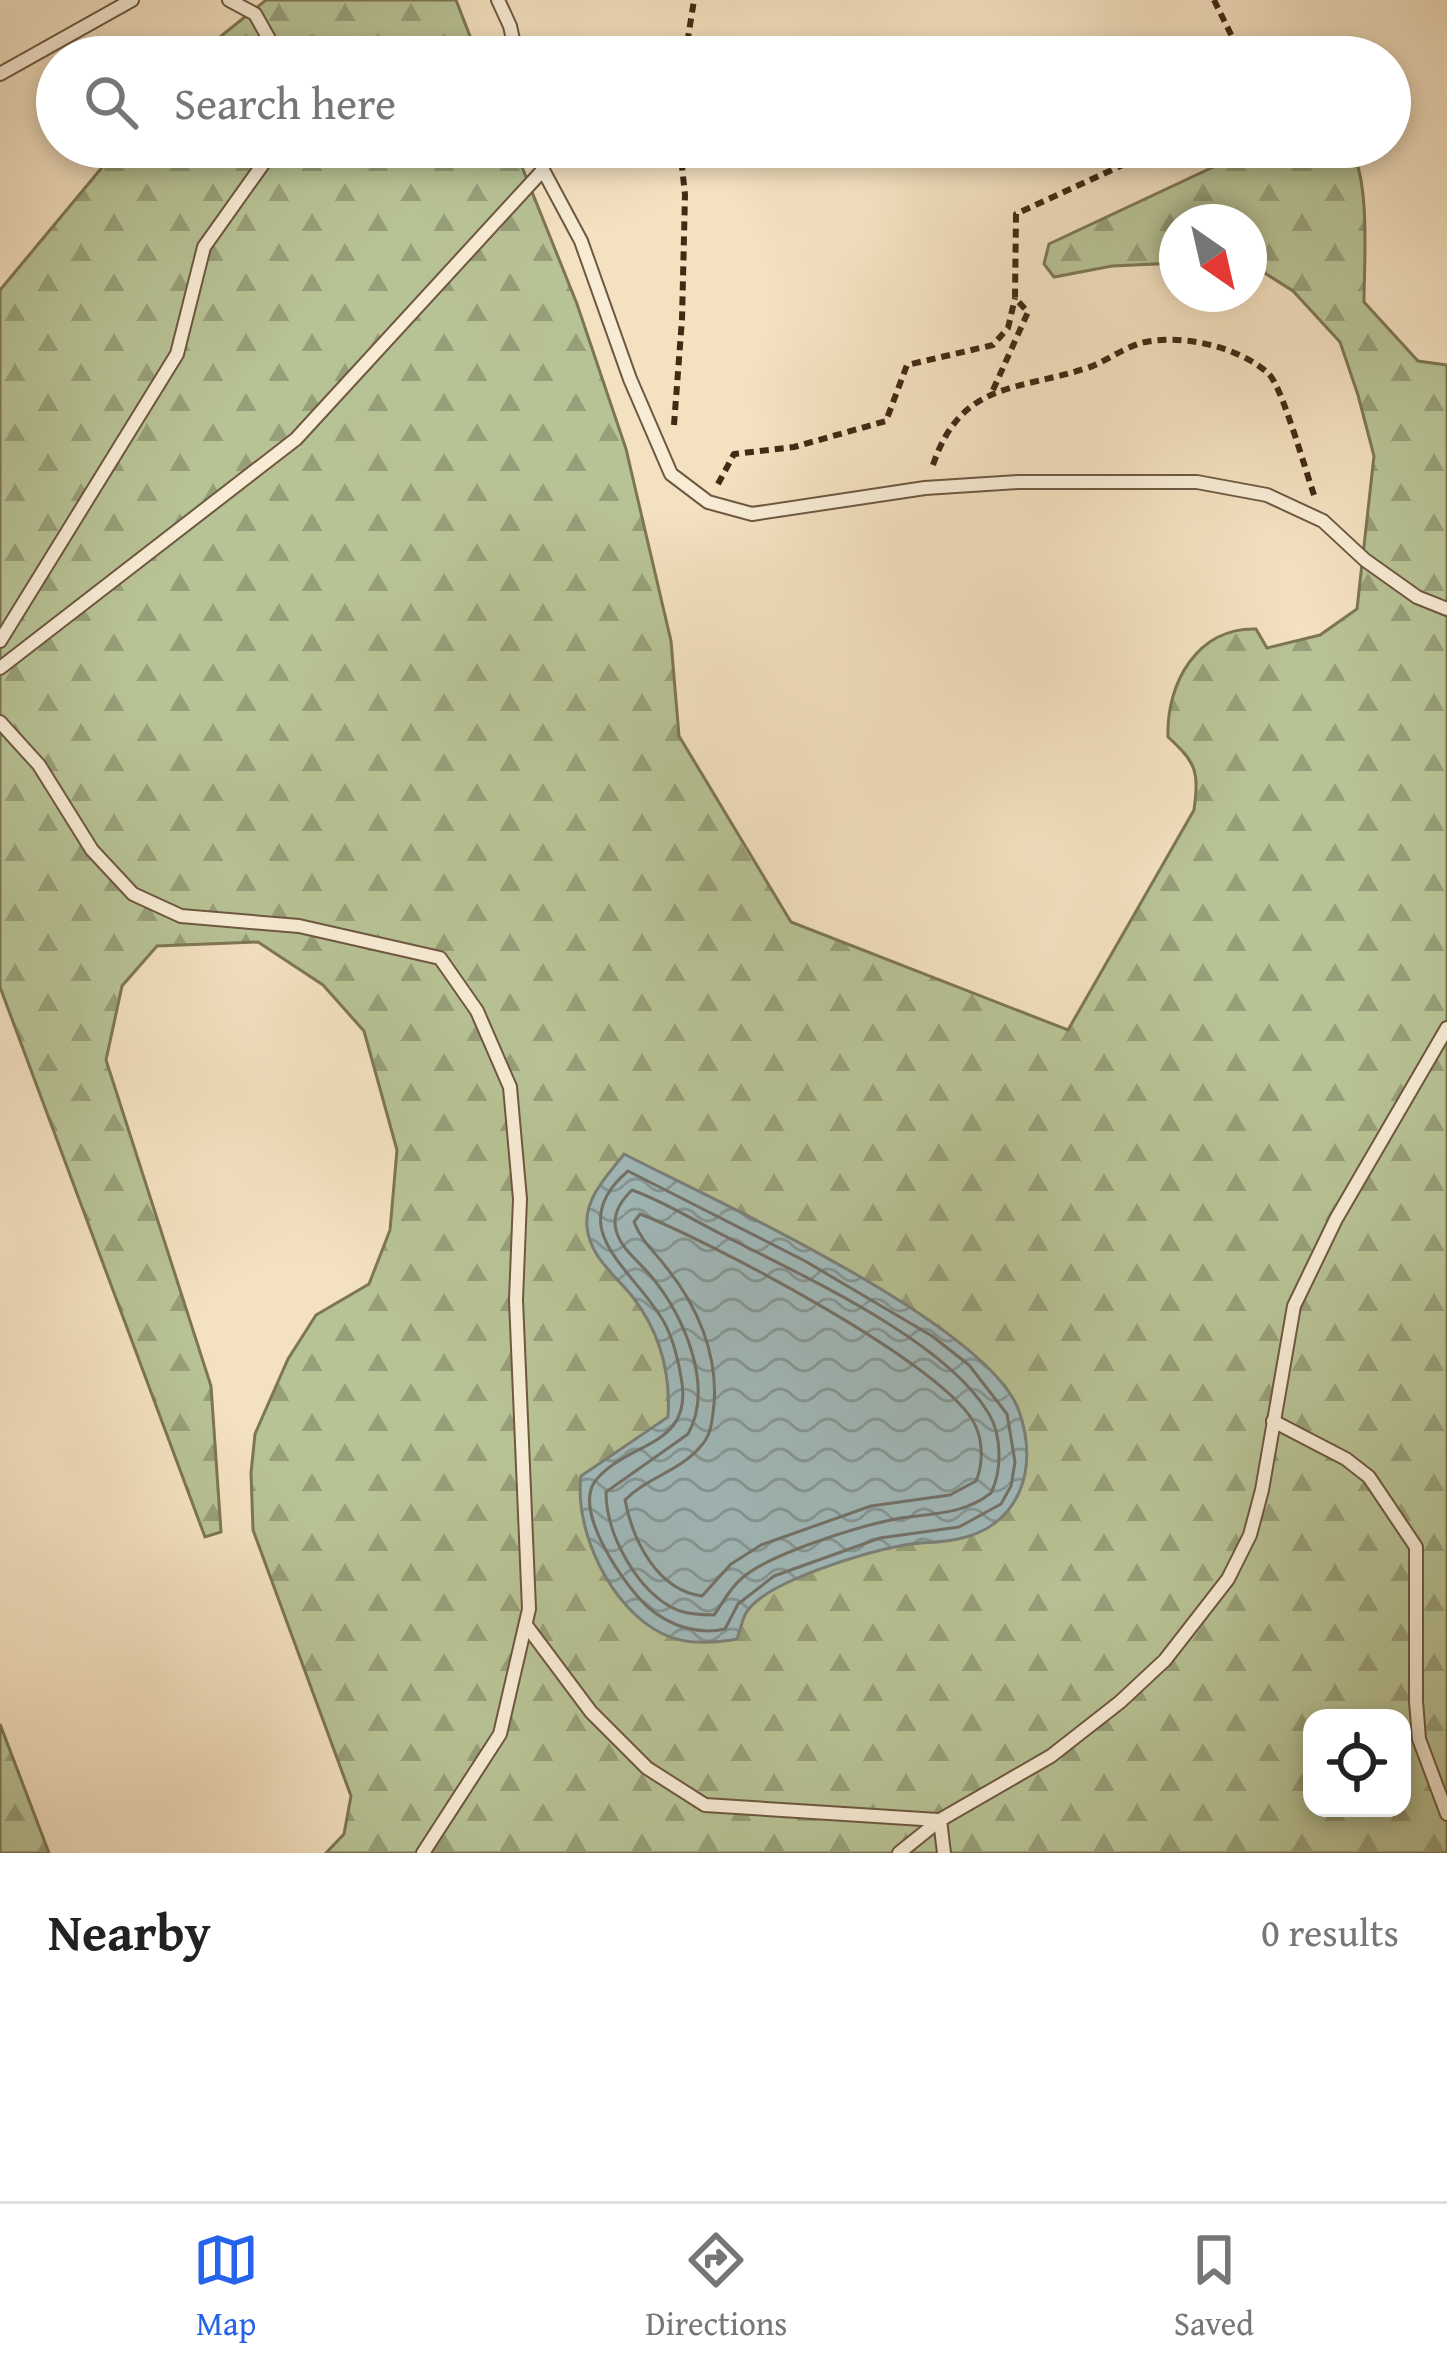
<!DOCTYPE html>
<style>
:root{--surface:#fff;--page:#f2f2f2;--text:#222;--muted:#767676;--line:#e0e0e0;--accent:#2563eb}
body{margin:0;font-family:"Gentium Book Plus",serif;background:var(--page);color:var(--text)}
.controls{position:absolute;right:36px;bottom:36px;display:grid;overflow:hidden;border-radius:24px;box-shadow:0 6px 18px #0003}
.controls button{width:108px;height:108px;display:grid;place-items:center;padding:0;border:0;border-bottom:3px solid var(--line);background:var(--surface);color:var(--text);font:60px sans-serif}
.compass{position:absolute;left:1159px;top:204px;width:108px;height:108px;border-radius:50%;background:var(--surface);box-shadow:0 6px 18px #0003;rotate:146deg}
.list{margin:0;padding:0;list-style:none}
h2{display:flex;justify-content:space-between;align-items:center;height:156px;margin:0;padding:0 48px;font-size:51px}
h2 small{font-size:39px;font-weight:400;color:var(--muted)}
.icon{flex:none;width:66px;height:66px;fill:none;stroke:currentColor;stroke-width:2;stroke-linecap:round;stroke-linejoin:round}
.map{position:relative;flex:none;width:1447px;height:1853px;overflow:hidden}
.search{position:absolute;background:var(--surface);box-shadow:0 6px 18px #0003;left:36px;right:36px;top:36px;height:132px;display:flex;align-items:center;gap:30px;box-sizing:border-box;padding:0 42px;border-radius:66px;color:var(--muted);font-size:45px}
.sheet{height:348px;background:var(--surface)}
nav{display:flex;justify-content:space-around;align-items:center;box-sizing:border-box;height:168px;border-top:3px solid var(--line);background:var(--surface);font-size:33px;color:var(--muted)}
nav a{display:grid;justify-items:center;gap:6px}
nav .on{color:var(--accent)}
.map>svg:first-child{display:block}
</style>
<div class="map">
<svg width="1447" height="1853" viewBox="0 0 1447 1853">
<defs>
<pattern id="forest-firs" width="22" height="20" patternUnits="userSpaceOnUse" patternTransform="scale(3)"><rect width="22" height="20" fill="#b8c395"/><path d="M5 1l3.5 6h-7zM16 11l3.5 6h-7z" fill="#979f78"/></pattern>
<pattern id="water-waves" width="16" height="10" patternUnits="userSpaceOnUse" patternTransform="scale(3)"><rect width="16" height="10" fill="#a1bbbd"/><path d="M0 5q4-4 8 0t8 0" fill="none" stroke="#859898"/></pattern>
</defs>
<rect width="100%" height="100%" fill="#f4e1c0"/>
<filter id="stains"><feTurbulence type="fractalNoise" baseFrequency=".00167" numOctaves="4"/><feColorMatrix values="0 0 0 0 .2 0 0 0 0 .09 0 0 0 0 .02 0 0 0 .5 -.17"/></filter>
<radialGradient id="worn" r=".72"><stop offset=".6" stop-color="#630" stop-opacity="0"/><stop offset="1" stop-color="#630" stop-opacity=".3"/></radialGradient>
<!-- forest -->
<g fill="url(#forest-firs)" stroke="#7d7655" stroke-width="3" fill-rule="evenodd">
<path d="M266,0H456L478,57H195Z"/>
<path d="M119,147H514L577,304L626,449L671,641L679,736L791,922L1068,1030L1194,810C1199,772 1197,763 1168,737C1166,683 1198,627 1256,629L1267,648L1320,635L1357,609L1374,456L1358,395L1340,342L1293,291L1249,263V222H1177V263L1112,266L1054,277L1044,264L1049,244L1256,147H1349C1371,176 1364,265 1364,302L1418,361L1447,365V1853H326L344,1834L351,1796L253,1530L251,1473L255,1434L288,1359L316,1315L369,1284L390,1230L397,1150L364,1031L323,985L258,942L157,946L122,986L106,1060L211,1386L221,1532L205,1537L0,987V290ZM1312,1718H1402V1808H1312Z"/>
<path d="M0,1724L49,1853H0Z"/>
</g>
<!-- water -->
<path fill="url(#water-waves)" stroke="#7b817a" stroke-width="3" d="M624,1154C711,1199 987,1323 1019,1411C1039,1467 1021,1526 958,1539C941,1543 922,1542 904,1545C867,1552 765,1581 746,1613C742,1620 740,1631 737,1639C715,1643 685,1645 663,1634C611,1609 574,1531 581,1476L668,1417C671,1371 660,1332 632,1296C615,1275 590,1257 587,1227C584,1198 608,1175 624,1154Z"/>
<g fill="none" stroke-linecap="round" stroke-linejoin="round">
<!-- shore -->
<g stroke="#727269" stroke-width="3">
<path d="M628,1171L805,1261L932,1336L969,1365L1007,1414L1015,1462L1011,1486L1001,1504L959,1527L880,1538L774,1576L738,1604L725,1629C698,1635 670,1626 649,1608C626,1588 571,1510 596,1480C629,1440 695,1448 681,1377C678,1360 673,1339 665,1324C638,1272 559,1230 628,1171Z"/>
<path d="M632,1190C663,1201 693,1220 723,1235C800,1275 945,1339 989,1414C1002,1436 1002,1471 991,1493C963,1515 933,1513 901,1518C862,1525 771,1553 742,1578C729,1589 723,1603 714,1615C702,1615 688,1614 677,1610C637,1592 606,1534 606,1492L688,1434C715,1385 683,1315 651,1276C638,1260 616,1246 615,1223C615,1209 623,1199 632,1190Z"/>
<path d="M640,1214C705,1239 952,1367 976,1427C983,1443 983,1465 976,1481L950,1495L871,1506L761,1545L731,1564L702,1596C657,1590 633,1541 625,1500C646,1478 680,1471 700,1447C712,1435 712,1420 714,1404C718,1354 697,1305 666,1267C654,1251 642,1242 634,1222Z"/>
</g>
<defs>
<g id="lane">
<path d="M229,0L255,14L279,57"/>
<path d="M498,0L510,26L517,57"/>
<path d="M0,74L132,0"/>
<path d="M538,147L543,170L581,241L630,379L671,474L708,502L752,514L925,488L1018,482H1197L1267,495L1323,521L1365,560L1417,597L1447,609"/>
<path d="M0,641L177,354L204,247L275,147"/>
<path d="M0,668L296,439L543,170"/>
<path d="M0,722L39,765L92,850L133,894L181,916L299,926L440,958L477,1011L510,1087L520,1199L516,1300L529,1609L500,1734L423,1853"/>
<path d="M1273,1421L1346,1459L1369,1477L1416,1547V1701L1419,1739L1447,1814"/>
<path d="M526,1625L591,1712L647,1768L705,1805L938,1820"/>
<path d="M940,1820L944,1853"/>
<path d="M899,1853L940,1820L1051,1756L1120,1702L1165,1660L1228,1579L1250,1535L1262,1490L1294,1306L1336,1219L1447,1028"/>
</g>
</defs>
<!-- lane casing -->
<use href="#lane" stroke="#6e5840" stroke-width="16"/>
<!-- path -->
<g stroke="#422a15" stroke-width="6" stroke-dasharray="9 6" stroke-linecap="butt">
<path d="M1214,0L1242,57"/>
<path d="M685,57L694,0"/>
<path d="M1319,57L1322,55"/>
<path d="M993,390L1028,312L1015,298L1016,214L1162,147"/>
<path d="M674,425L682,319L685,195L680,147"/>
<path d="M933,465C961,381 1017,391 1087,368C1105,362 1120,350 1138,344C1176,332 1239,346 1269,374C1282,387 1306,472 1314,495"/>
<path d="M718,484L734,454L794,447L886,421L907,365L993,345L1008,328L1015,298"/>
</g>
<!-- lane -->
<use href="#lane" stroke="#f8ecd6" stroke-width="12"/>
</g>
<rect width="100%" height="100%" filter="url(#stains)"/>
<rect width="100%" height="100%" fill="url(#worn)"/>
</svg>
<div class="controls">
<button><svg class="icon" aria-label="locate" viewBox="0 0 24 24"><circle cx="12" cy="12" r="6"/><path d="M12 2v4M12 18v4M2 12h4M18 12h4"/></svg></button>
</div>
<svg class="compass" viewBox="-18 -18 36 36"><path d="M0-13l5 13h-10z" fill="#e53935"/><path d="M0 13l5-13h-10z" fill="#767676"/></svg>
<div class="search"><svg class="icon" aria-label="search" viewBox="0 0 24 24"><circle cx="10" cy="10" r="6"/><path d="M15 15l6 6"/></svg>Search here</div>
</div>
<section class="sheet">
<h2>Nearby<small>0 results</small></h2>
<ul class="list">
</ul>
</section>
<nav>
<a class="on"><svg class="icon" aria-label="map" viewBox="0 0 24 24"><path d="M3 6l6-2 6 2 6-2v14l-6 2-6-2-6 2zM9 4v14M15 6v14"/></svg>Map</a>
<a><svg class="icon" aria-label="directions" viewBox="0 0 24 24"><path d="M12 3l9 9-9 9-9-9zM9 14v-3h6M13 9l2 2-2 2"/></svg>Directions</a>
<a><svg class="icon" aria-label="saved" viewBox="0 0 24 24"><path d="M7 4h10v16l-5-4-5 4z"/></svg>Saved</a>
</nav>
